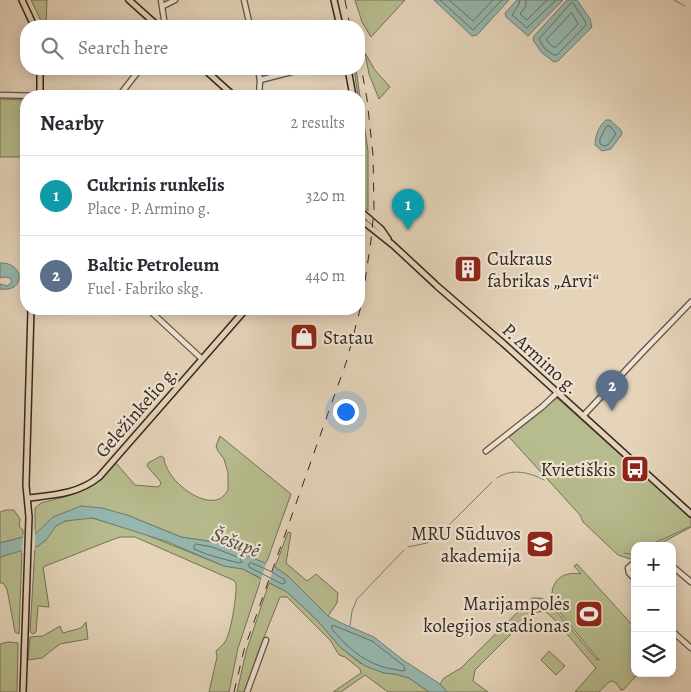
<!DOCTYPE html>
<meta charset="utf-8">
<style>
:root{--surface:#fff;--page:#f7f7f7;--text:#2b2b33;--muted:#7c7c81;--line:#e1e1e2;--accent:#8f2418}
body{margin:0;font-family:Alegreya,serif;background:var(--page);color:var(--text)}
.controls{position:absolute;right:15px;bottom:15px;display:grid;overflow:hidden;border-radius:10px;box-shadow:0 2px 12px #0003}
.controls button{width:45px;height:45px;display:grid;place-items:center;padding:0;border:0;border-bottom:1px solid var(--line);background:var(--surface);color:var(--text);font:25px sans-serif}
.you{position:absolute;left:345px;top:411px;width:18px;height:18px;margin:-12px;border:4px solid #fff;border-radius:50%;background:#1a73e8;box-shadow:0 0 0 8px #1a73e833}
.badge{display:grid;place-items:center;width:32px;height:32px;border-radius:50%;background:var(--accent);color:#fff;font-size:16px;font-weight:700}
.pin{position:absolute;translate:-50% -41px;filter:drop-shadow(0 1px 2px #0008)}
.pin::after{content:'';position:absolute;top:26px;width:18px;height:15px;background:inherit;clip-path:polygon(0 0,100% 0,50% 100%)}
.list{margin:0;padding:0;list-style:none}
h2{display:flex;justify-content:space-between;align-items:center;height:65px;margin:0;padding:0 20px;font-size:21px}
h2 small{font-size:16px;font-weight:400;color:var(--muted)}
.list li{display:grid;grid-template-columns:32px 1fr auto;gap:15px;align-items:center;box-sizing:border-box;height:80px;padding:0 20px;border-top:1px solid var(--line)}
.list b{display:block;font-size:19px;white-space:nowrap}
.list p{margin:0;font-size:16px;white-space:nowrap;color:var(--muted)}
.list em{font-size:16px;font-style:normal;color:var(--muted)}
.icon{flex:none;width:28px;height:28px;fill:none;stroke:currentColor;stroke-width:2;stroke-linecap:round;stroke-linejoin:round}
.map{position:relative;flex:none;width:691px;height:692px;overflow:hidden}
.search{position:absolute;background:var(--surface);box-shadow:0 2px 12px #0003;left:20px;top:20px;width:345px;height:55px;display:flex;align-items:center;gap:12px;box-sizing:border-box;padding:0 18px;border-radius:20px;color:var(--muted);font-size:19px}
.panel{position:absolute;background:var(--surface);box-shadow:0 2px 12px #0003;left:20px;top:90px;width:345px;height:225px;border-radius:20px}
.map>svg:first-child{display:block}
</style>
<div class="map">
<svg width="691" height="692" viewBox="0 0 691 692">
<rect width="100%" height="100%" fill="#e5d4ba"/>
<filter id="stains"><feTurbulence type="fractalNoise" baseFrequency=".004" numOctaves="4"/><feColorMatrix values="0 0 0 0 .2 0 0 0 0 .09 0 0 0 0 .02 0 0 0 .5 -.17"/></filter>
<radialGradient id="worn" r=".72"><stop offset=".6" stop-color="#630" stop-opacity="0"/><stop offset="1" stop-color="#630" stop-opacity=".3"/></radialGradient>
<!-- green -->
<g fill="#b7bc8e" stroke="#767258">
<path d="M31,0H47L46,24L43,25Z"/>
<path d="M355,0H405L371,37L362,22Z"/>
<path d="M365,53L375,70L390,87L379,99L369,74Z"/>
<path d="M354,69H356L368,151V211L362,204V194L359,184L361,116Z"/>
<path d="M0,99L26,100V157H0Z"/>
<path d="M557,398L691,518V527L656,546H635V557L630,559L618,555L583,522L580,515L509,437Z"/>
<path d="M220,436L291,494L266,564L214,542L181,537L127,515L81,506L35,534V508L41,503C76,494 92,491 116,463L135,485L158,487L161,484L160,481L147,466L148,463L161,456L164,458C165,477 196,504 216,500C221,499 225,495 228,490V473L224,459L218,451L216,446Z"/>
<path d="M6,510H14L20,519L19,526L23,530V537L0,543V512Z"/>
<path d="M79,518H92L142,533L224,566L243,569L261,579L238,648L229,692H209L217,657L216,651C219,648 223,645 225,642C231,633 237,595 236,583L233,580L135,537H120L109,541L43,567L49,607L38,606L36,632L33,634L30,632L35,547C46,543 48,535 55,527C61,521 71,520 79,518Z"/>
<path d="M288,532L291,533L286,563L307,581L316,574L338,593L337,603L328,616L289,577L275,567Z"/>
<path d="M22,550L19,634L15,632L7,589L3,583H0V557Z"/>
<path d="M577,564L635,628V673H639L623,690H621L616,683L612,681L609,682L599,692H575L596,668L556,621L545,611L532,613L475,670L473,681L488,692H447L440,684L444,678L461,668L532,598H540L547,600L596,659L599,660L549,599L552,597C551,579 565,571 581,574L574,566Z"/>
<path d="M269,583L287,592L318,621L340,647L360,663L384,673L395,674L409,678L429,692H388L365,675L341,692H333L361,673L360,669L345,657L339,655L330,640L287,597H280L257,655L245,692H237L246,652Z"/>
<path d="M86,622L88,639L60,644L42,658L28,660L30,637L43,636L60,626L63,633L81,628Z"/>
<path d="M8,642L18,643L17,692H0V644Z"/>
<path d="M549,651L565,666L556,675L541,660Z"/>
</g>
<!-- water -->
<g fill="#96b8af" stroke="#6f7e76">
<path d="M434,0H509L477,35L472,36Z"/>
<path d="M517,0H563L528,36L506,17L505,13Z"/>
<path d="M567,0H577L590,19L592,27L558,61L554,62L542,53L533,40L534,36Z"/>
<path d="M606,120H610L621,130L622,134L611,149L602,151L595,145C595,136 599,126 606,120Z"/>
<path d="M0,263C25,262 26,293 0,289V284L7,286L12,282L10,278L5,277L0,278Z"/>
<path d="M81,506L102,508L127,515L181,537L214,542L275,567L289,577L328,616L341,623L374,637L403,660L440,684L447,692H429L409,678L395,674L384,673L365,666L340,647L318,621L287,592L243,569L224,566L168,542L93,518L65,521L56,526L46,540L38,546L0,557V543L35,534L53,517Z"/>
</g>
<!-- pier -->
<g fill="#e5d4ba">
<path d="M35,530V550L22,553L23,535Z"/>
<path d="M267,561L275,565L268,585L260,582Z"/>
</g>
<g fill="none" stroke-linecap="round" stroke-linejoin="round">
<!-- shore -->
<g stroke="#667068" stroke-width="1">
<path d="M440,0L473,30L502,0"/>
<path d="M449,0L473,21L493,0"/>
<path d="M520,0L519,4L512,15L527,28L556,0"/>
<path d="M526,0V6L520,14L527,20L547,0"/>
<path d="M573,3L585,21L586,25L557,55H554L545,49L539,39L570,4Z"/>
<path d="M572,13L578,24L556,47H553L547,41V39Z"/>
<path d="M607,126H610L616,134L608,145L604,146L600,144V139Z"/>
<path d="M196,544L212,547L240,558L242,562L239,563C224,559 209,556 194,549V546Z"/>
<path d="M252,563L272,572L285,580V583L282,584L249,567V564Z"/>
<path d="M335,626L372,641L404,666L405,670L402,671C396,669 389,669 383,667C361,660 346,646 332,629V626Z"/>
</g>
<!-- stream -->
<g stroke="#6f7e76" stroke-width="1">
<path d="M674,0L685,6"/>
<path d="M497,478C512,468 529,472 544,480"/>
<path d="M648,546L689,527"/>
<path d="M408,547L427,543L440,534L492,482"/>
<path d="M624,553L630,554L635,552"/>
<path d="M350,626L352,611L357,599L404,550"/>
</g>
<defs>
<g id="minor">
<path d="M161,0L165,26"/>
<path d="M244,0L250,26"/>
<path d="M163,6L175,0"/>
<path d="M258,69L260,80L259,96"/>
<path d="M260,80L303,69"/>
<path d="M0,95L40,96"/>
<path d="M119,96L140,69"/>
<path d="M148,309L202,359"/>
<path d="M583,416L640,355L691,302"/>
<path d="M486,451L542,407L557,393"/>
<path d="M635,562L628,568L629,573L635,579"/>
<path d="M672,566L691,582"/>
<path d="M672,631L691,648"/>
<path d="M247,692L266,640"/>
</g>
<g id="major">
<path d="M22,0L34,26"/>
<path d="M129,0L158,26"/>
<path d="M334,0L340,26"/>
<path d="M204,69L234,96"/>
<path d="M348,69L353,96"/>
<path d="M40,96V69"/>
<path d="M359,193V198"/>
<path d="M359,210L381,229L388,239"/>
<path d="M359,218L393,245L435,284"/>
<path d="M437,286L504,344L691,514"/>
<path d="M28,498C54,495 78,494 99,477L246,309"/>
<path d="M23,692L29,517L26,485L31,309"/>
</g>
</defs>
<!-- minor casing -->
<use href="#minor" stroke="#615347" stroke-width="7"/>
<!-- major casing -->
<use href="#major" stroke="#352821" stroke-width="8"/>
<!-- minor -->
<use href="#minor" stroke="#eee3d2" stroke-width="4.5"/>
<!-- major -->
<use href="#major" stroke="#e5d4ba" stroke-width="5"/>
<!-- rail -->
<g stroke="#352821" stroke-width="1" stroke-dasharray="9 9" stroke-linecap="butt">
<path d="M345,0L350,26"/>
<path d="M234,692L244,650L347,360L362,302L371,240L374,210L373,155L367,99L359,55"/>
</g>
</g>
<!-- icons -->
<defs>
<symbol id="building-square" viewBox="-11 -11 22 22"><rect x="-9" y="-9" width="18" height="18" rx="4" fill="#8f2418" stroke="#eee3d2"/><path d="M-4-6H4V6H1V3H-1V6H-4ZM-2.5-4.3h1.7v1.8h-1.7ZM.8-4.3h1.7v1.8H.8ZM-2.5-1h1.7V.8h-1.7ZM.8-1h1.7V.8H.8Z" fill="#fff"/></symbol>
<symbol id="shop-square" viewBox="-11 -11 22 22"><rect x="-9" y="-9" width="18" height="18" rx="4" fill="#8f2418" stroke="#eee3d2"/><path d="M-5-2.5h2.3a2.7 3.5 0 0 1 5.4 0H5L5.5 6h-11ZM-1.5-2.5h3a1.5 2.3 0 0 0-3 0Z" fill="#fff"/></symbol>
<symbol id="bus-square" viewBox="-11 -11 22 22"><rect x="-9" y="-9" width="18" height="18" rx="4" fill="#8f2418" stroke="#eee3d2"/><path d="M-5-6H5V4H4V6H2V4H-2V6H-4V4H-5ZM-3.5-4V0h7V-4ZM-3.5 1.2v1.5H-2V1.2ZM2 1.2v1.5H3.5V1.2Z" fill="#fff"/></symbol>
<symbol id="university-square" viewBox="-11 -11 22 22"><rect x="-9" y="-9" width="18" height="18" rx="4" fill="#8f2418" stroke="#eee3d2"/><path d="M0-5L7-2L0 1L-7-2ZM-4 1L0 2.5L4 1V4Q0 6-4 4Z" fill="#fff"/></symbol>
<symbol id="stadium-square" viewBox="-11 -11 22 22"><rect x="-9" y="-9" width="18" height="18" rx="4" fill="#8f2418" stroke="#eee3d2"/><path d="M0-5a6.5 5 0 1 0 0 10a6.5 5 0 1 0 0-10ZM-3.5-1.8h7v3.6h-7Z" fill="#fff"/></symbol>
</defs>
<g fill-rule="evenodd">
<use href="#building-square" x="452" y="253" width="32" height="32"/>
<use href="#shop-square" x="288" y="321" width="32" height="32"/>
<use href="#bus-square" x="619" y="453" width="32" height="32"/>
<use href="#university-square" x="524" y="528" width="32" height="32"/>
<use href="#stadium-square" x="573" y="598" width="32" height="32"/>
</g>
<g text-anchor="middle" stroke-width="4.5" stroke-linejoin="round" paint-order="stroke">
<!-- poi labels -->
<g font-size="19" fill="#352821" stroke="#eee3d2" text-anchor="end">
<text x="487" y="265" text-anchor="start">Cukraus<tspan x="487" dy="22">fabrikas „Arvi“</tspan></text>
<text x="323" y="344" text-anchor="start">Statau</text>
<text x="616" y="476">Kvietiškis</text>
<text x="521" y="540">MRU Sūduvos<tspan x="521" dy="22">akademija</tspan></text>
<text x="570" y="610">Marijampolės<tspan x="570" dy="22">kolegijos stadionas</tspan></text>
</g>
<!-- street labels -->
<g font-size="19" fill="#352821" stroke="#eee3d2">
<text transform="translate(541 358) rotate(42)" y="7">P. Armino g.</text>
<text transform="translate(136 411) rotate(-49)" y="7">Geležinkelio g.</text>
</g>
<!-- water labels -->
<g font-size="20" font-style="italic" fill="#4d4c44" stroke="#eee3d2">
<text transform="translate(236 542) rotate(21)" y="7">Šešupė</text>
</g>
</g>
<rect width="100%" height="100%" filter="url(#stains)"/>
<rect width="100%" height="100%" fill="url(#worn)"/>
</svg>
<div class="controls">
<button>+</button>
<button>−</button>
<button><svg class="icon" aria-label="layers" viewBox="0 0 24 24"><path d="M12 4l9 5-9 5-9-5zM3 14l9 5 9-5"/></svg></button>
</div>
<div class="you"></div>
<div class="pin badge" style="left:408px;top:230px;background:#0f9aa8">1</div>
<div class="pin badge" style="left:612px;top:411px;background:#5c6f8a">2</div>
<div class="search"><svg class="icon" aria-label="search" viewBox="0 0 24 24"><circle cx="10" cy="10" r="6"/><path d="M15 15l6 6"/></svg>Search here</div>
<section class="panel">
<h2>Nearby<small>2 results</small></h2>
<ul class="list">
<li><span class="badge" style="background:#0f9aa8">1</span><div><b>Cukrinis runkelis</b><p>Place · P. Armino g.</p></div><em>320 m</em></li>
<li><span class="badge" style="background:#5c6f8a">2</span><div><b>Baltic Petroleum</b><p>Fuel · Fabriko skg.</p></div><em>440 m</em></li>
</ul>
</section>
</div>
